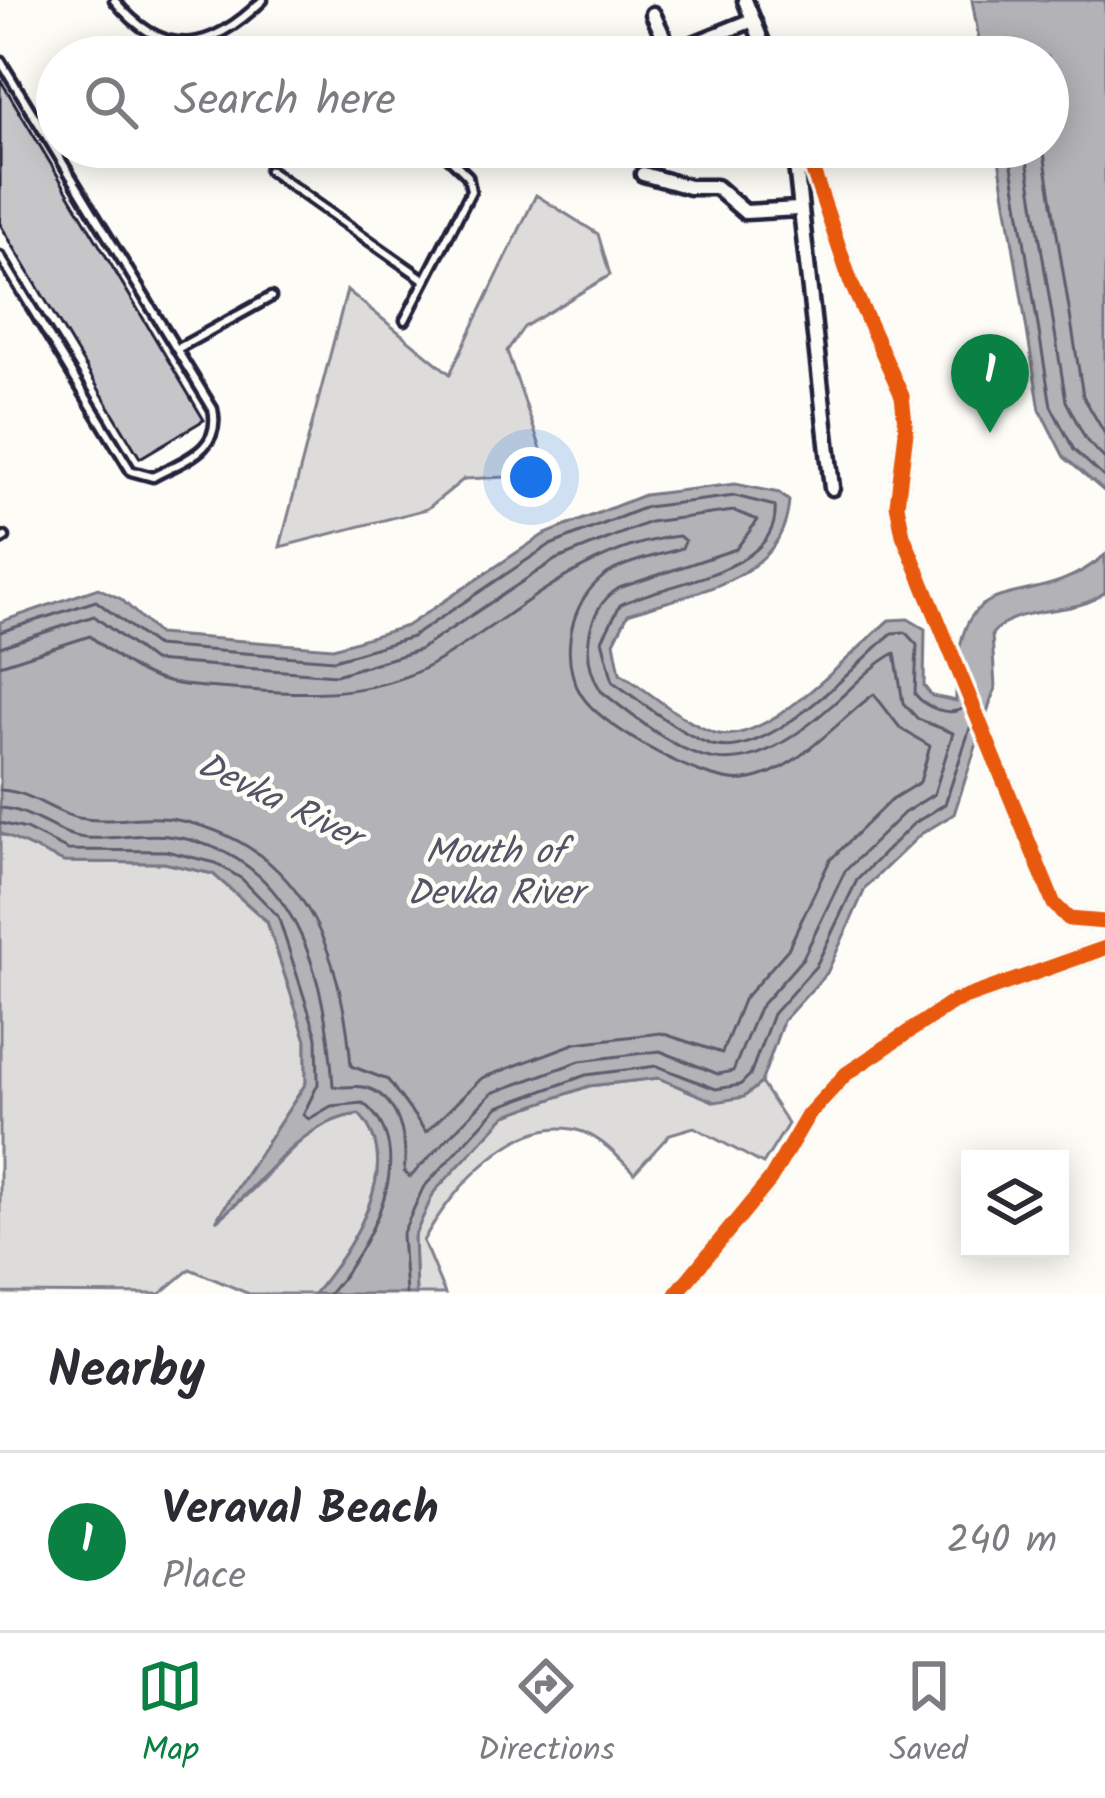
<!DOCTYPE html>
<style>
:root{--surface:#fff;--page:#f2f2f3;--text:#2b2b33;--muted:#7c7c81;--line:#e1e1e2;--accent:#0b8043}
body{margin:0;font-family:Kalam,sans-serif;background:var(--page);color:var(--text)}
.controls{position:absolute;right:36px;bottom:36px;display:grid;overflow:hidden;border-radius:0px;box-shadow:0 6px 30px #0003}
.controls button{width:108px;height:108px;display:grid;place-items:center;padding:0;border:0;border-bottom:3px solid var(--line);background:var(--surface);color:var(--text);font:60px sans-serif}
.you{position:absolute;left:531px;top:477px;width:42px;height:42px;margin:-30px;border:9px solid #fff;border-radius:50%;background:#1a73e8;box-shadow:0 0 0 18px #1a73e833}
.badge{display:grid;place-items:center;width:78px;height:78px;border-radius:50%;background:var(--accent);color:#fff;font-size:39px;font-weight:700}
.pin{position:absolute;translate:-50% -99px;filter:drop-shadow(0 3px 6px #0008)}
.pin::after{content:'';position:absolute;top:63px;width:42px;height:36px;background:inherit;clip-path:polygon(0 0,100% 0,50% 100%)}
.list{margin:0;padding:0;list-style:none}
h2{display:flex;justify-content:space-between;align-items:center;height:156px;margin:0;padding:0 48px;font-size:51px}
h2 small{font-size:39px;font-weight:400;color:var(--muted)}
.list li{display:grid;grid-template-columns:78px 1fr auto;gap:36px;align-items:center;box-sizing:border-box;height:180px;padding:0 48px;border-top:3px solid var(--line)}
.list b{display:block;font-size:45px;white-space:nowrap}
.list p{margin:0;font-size:39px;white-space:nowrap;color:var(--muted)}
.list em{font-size:39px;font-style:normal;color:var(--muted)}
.icon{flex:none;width:66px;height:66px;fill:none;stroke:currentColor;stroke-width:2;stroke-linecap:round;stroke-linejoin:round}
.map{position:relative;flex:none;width:1105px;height:1294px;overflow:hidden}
.search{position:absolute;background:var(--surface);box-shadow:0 6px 30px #0003;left:36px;right:36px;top:36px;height:132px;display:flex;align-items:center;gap:30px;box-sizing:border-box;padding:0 42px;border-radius:66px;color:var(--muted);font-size:45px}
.sheet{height:336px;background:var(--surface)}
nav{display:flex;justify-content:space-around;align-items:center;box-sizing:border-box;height:168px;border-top:3px solid var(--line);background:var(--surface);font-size:33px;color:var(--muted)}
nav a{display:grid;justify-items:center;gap:6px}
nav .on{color:var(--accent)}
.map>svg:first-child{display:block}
</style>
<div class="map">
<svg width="1105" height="1294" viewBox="0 0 1105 1294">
<rect width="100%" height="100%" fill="#fdfcf7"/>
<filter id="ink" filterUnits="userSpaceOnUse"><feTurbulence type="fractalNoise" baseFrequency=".00833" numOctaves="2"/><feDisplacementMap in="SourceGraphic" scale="24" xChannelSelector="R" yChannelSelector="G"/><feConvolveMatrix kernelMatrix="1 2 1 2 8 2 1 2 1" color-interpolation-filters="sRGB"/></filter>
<g filter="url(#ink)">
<!-- green -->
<g fill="#dddcdb" stroke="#807f8b" stroke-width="3">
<path d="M536,195L598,234L610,275L524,327L507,351L550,475L464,479L427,509L280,547L347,290L450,374Z"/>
<path d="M0,833L64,862L164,863L213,874L267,922L306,1040V1083L218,1217C269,1188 294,1122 359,1114C407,1165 351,1250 314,1294H249L190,1269L160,1294L0,1293Z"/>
<path d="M659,1078C697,1094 726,1114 761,1083L788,1124L763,1164L694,1127L670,1134L634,1173C619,1158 604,1140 583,1132C519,1109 449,1193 423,1241L445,1294H416L414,1237L434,1192L506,1115L589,1086Z"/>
</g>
<!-- water -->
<g fill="#b2b2b7" stroke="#787885" stroke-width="3">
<path d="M972,0H1105V492L1064,457L1040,410L997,147H1048V57H982Z"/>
<path d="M735,484L779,493L789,501C784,582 691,592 628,614L614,642L620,673C649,691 683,723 715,733C764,749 852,652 889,620L908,619L925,629L924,686L932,696L956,701C954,550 1024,623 1105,555V592C1073,619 1020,601 992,634L995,688L954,814L921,834L866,887L827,973L783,1021L761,1083L744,1097L715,1102L659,1078L589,1086L506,1115L434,1192L414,1237L416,1294H314C351,1250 407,1165 359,1114C296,1122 263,1185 216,1221L306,1083V1040L267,921L213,874L164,863L64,862L0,833V622L98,588L121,599L158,634L333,648L407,626L543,535L644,495Z"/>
</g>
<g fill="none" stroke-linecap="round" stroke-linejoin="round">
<!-- shore -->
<g stroke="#5c5c6d" stroke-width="3">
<path d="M1009,147L1051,406L1074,450L1105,478"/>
<path d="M1025,147L1066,401L1086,440L1105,459"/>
<path d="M1043,147L1083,396L1105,434"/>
<path d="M0,632L96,601L156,646L334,660L412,637L548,546L646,507L735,496L775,506C781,573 665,582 620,605L602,640L613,682C642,702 675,730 707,743C764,767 852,668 892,633L905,632L917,645L915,694C926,708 948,717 964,708"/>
<path d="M0,647L94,616L153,661L336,675L419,650L555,560L650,522L734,511L758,520L736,549L619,588C585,610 580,658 601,691C695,766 734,792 831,706C851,689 872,665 895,653L903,703L918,719L953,733L934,794L904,813L845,871L803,958L759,1008L733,1071L718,1074L660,1051L580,1061L492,1093L410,1177L404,1172C408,1142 399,1094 363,1087C352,1085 343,1089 333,1086C326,977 297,851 168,836C141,833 113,840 86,838C55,835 32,809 0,808"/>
<path d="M0,665L90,636C155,689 166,684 249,690C310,695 372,696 429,666C512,620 579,547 679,536L685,541L682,548C656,557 617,562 597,582C567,610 559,667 585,700C608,730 707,786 745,780C796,773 835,723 874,694L901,729L930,746L920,782L892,799L830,860L788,949L743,1000L722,1053L661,1033L576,1043L482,1078L426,1132L388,1080L351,1066C342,951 302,843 177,820C147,814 116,823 86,819C55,816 33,791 0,790"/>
<path d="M0,823L26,829L68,850L166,851L216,863L242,879L278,916L317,1037L318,1084L303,1115L309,1119L331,1106L363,1103C423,1151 369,1248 329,1294"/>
<path d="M406,1294L402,1235L423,1188L498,1107L586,1075L657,1066L716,1089L740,1085L750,1075L773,1014L816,966L857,880L913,824L945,804L971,725"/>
</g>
</g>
<!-- building -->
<path fill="#c6c6c8" stroke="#22223b" stroke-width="3" d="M0,79L204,420L140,458L0,224Z"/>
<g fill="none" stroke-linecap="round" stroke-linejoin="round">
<defs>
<g id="lane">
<path d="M114,0C165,62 211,51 263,0"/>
<path d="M199,45L215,57"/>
<path d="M0,60L213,409C222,450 184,460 153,477L131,471L0,256"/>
<path d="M269,170L425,280"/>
<path d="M405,320L471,191L468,176L438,147"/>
<path d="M177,349L271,297"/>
<path d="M0,540L5,537"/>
</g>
<g id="street">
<path d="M745,0L768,57"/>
<path d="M653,14L671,53"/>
<path d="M661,57L753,20"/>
<path d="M794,147L832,488"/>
<path d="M805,147L851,283L902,396L906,432L897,505L903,535L1054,904L1069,919L1105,922"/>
<path d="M643,174L689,187H716L745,212L798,209"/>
<path d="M676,1294L770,1180L808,1115L846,1074L953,1002L1105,948"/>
</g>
</defs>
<!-- lane casing -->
<use href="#lane" stroke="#22223b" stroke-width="15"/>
<!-- street casing -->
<use href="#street" stroke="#22223b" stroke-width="21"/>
<!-- lane -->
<use href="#lane" stroke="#fdfcf7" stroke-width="6"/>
<!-- street -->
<use href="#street" stroke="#fdfcf7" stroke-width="12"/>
<defs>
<g id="cycleway">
<path d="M805,147L851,283L902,396L906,432L897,505L903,535L1054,904L1069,919L1105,922"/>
<path d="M676,1294L770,1180L808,1115L846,1074L953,1002L1105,948"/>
</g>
</defs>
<!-- cycleway casing -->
<use href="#cycleway" stroke="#fdfcf7" stroke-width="22"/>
<!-- cycleway -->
<use href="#cycleway" stroke="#e8590c" stroke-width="15"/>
</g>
</g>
<g text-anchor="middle" stroke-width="9" stroke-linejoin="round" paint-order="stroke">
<!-- water labels -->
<g font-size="36" font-style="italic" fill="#545466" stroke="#fdfcf7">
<text transform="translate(280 799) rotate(26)" y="13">Devka River</text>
<text x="495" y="863">Mouth of<tspan x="495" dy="41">Devka River</tspan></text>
</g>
</g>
</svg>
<div class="controls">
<button><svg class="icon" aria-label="layers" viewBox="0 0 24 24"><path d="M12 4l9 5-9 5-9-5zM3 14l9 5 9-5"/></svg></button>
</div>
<div class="you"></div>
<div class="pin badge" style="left:990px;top:433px">1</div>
<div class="search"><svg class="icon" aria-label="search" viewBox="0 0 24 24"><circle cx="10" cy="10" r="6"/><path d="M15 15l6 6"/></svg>Search here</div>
</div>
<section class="sheet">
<h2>Nearby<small></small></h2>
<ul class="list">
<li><span class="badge">1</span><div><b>Veraval Beach</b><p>Place</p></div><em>240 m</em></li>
</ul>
</section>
<nav>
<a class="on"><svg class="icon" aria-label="map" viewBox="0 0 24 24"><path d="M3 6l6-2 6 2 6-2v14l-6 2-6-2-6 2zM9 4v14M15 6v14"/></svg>Map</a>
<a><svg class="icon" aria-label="directions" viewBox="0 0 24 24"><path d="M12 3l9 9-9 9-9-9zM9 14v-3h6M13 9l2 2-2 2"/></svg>Directions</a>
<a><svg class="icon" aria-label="saved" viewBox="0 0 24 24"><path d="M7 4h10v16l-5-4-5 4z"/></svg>Saved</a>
</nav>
